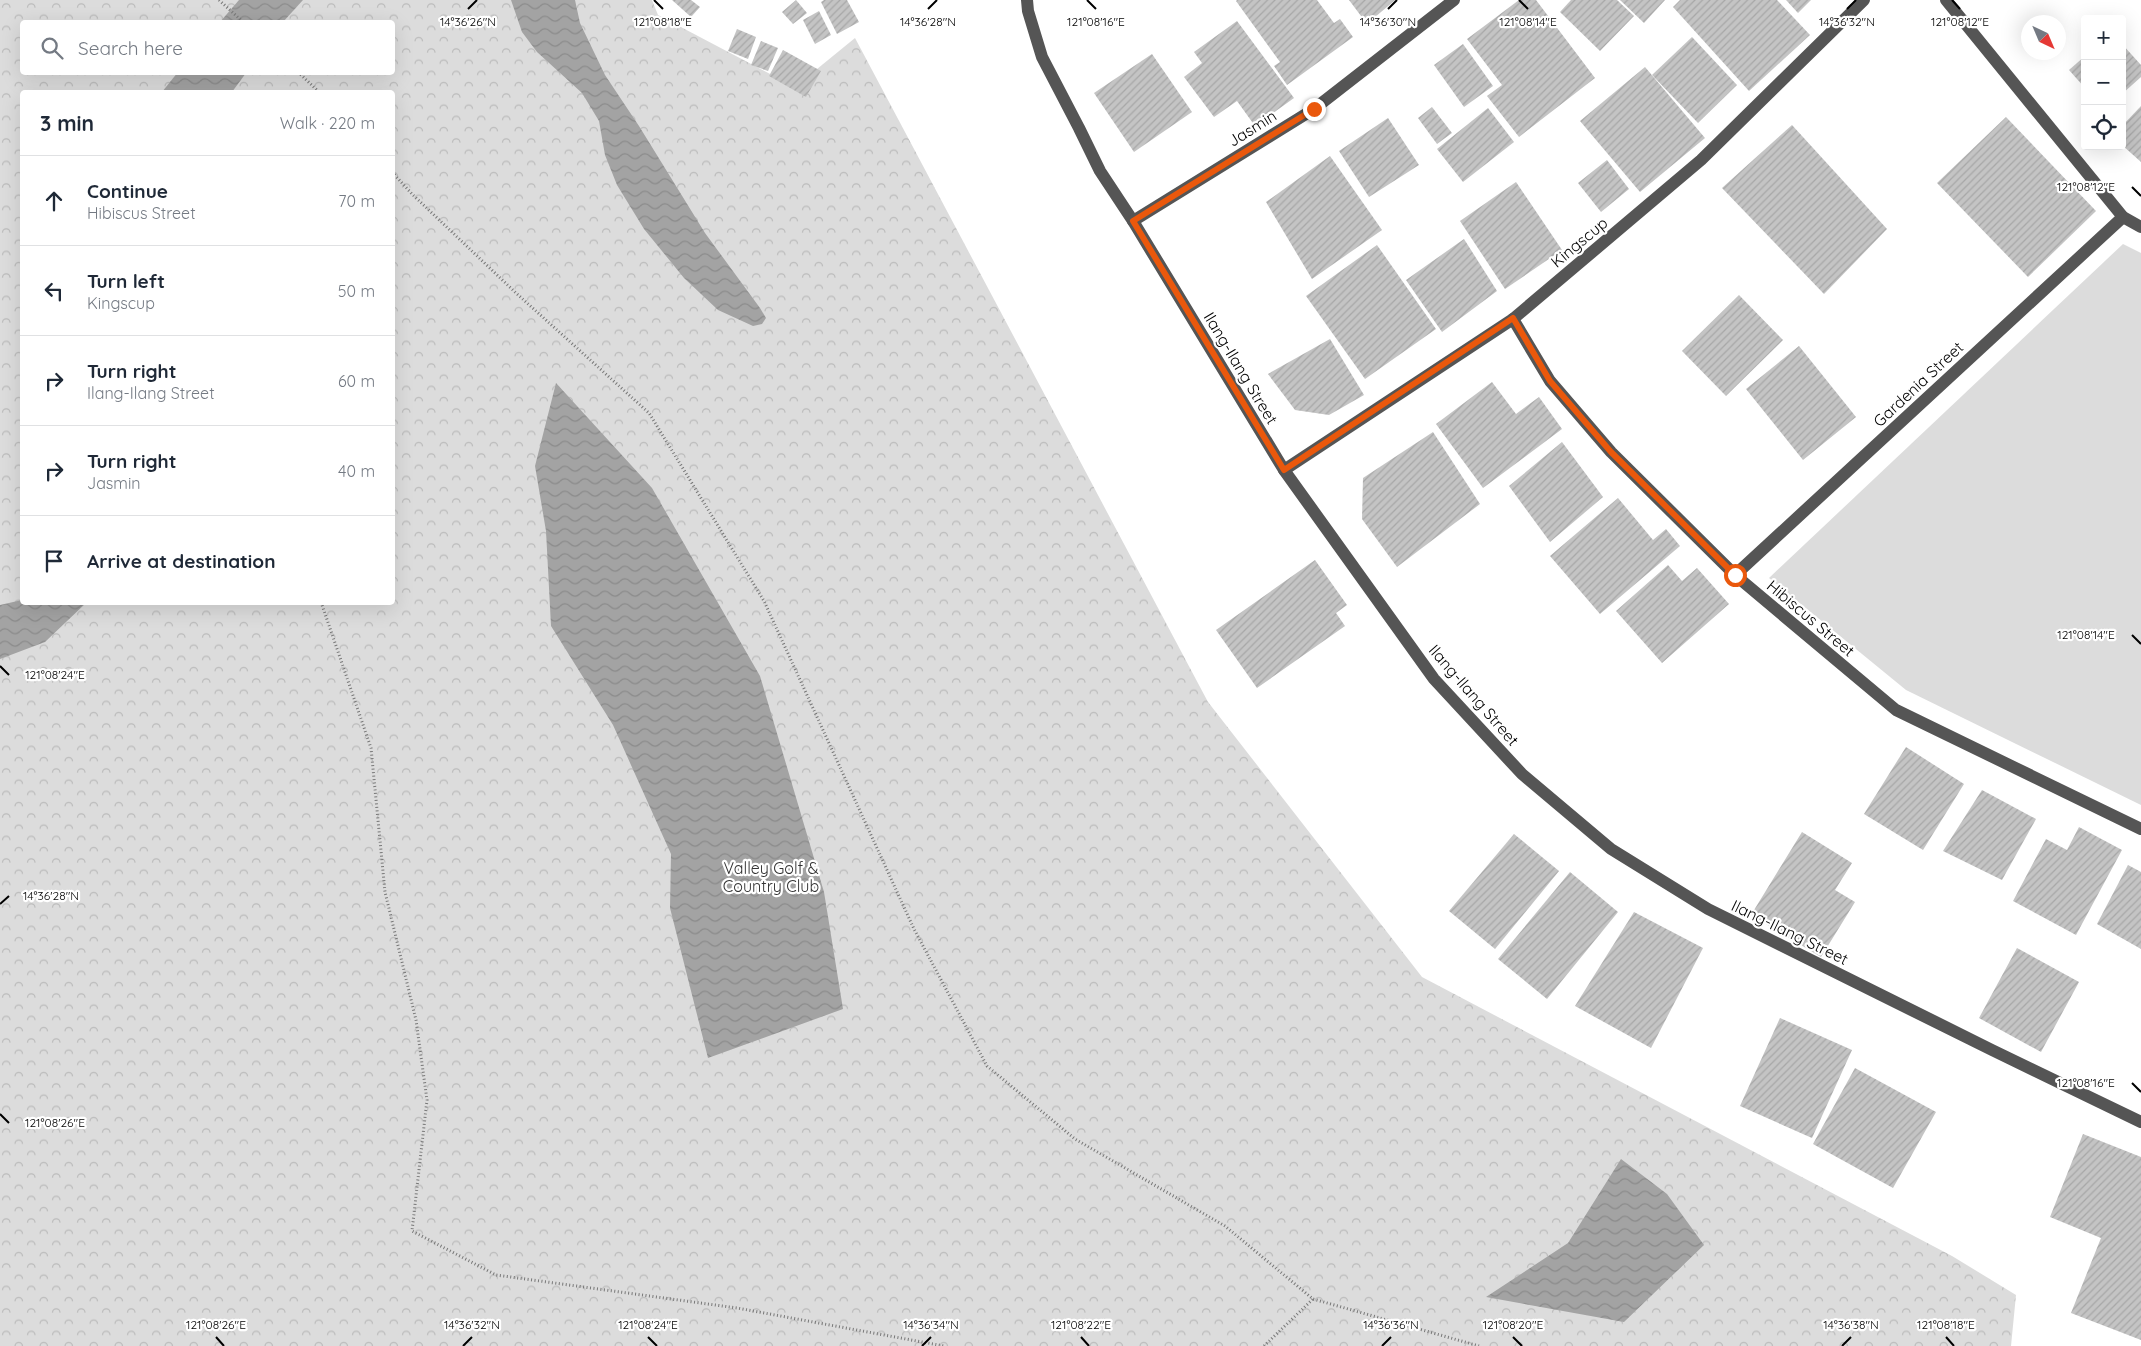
<!DOCTYPE html>
<meta charset="utf-8">
<style>
:root{--surface:#fff;--page:#f2f2f3;--text:#1f2937;--muted:#747a83;--line:#e0e1e3}
body{margin:0;font-family:Quicksand,sans-serif;background:var(--page);color:var(--text)}
.controls{position:absolute;right:15px;top:15px;display:grid;overflow:hidden;border-radius:5px;box-shadow:0 5px 20px #0002}
.controls button{width:45px;height:45px;display:grid;place-items:center;padding:0;border:0;border-bottom:1px solid var(--line);background:var(--surface);color:var(--text);font:25px sans-serif}
.compass{position:absolute;left:2021px;top:15px;width:45px;height:45px;border-radius:50%;background:var(--surface);box-shadow:0 5px 20px #0002;rotate:136deg}
.stop{position:absolute;width:15px;height:15px;margin:-11px;border:4px solid #ea580c;border-radius:50%;background:#fff}
.stop.end{background:#ea580c;border-color:#fff;box-shadow:0 1px 5px #0008}
.list{margin:0;padding:0;list-style:none}
h2{display:flex;justify-content:space-between;align-items:center;height:65px;margin:0;padding:0 20px;font-size:21px}
h2 small{font-size:16px;font-weight:400;color:var(--muted)}
.list li{display:grid;grid-template-columns:32px 1fr auto;gap:15px;align-items:center;box-sizing:border-box;height:90px;padding:0 20px;border-top:1px solid var(--line)}
.list b{display:block;font-size:19px;white-space:nowrap}
.list p{margin:0;font-size:16px;white-space:nowrap;color:var(--muted)}
.list em{font-size:16px;font-style:normal;color:var(--muted)}
.icon{flex:none;width:28px;height:28px;fill:none;stroke:currentColor;stroke-width:2;stroke-linecap:round;stroke-linejoin:round}
.map{position:relative;flex:none;width:2141px;height:1346px;overflow:hidden}
.search{position:absolute;background:var(--surface);box-shadow:0 5px 20px #0002;left:20px;top:20px;width:375px;height:55px;display:flex;align-items:center;gap:12px;box-sizing:border-box;padding:0 18px;border-radius:5px;color:var(--muted);font-size:19px}
.panel{position:absolute;background:var(--surface);box-shadow:0 5px 20px #0002;left:20px;top:90px;width:375px;height:515px;border-radius:5px}
.map>svg:first-child{display:block}
</style>
<div class="map">
<svg width="2141" height="1346" viewBox="0 0 2141 1346">
<defs>
<pattern id="forest-crowns" width="20" height="18" patternUnits="userSpaceOnUse" patternTransform="scale(1.25)"><rect width="20" height="18" fill="#dcdcdc"/><path d="M2 6a3 3 0 1 1 6 0M12 15a3 3 0 1 1 6 0" fill="none" stroke="#bbb"/></pattern>
<pattern id="water-waves" width="16" height="10" patternUnits="userSpaceOnUse" patternTransform="scale(1.25)"><rect width="16" height="10" fill="#a3a3a3"/><path d="M0 5q4-4 8 0t8 0" fill="none" stroke="#8b8b8b"/></pattern>
<pattern id="building-hatch" width="6" height="6" patternUnits="userSpaceOnUse" patternTransform="scale(1.25)"><rect width="6" height="6" fill="#c4c4c4"/><path d="M-1 1l2-2M0 6l6-6M5 7l2-2" fill="none" stroke="#a7a7a7"/></pattern>
</defs>
<rect width="100%" height="100%" fill="#fff"/>
<!-- grass -->
<path fill="#dcdcdc" d="M2123,244L2141,253V805L1906,690L1769,578Z"/>
<!-- forest -->
<path fill="url(#forest-crowns)" fill-rule="evenodd" d="M0,0H652L658,15L795,87L855,38L1208,702L1422,977L1952,1256L2016,1295L2011,1346H0ZM22,22H392V72H22ZM22,92H392V602H22Z"/>
<!-- water -->
<g fill="url(#water-waves)">
<path d="M239,0H303L283,22H220Z"/>
<path d="M511,0H575L580,23L605,75L639,126L705,233L760,308L766,318L762,324L753,326L718,310L684,278L644,229L617,185L605,155L599,121L582,93L537,52L522,32Z"/>
<path d="M178,72H246V73L232,92H162Z"/>
<path d="M556,383L652,488L760,676L824,892L843,1009L708,1058L670,908L671,854L613,725L551,626L546,531L535,466Z"/>
<path d="M22,600V602L86,603L45,642L0,659V605Z"/>
<path d="M1621,1159L1667,1194L1704,1245L1624,1322L1486,1297L1568,1243Z"/>
</g>
<!-- building -->
<g fill="url(#building-hatch)">
<path d="M672,0H691L700,7L691,17Z"/>
<path d="M796,0L807,13L793,24L782,12Z"/>
<path d="M824,0H847L859,22L837,34L821,2Z"/>
<path d="M1237,0H1317L1334,23L1340,19L1353,37L1287,85L1274,66L1280,62L1236,1Z"/>
<path d="M1349,0H1395L1367,24Z"/>
<path d="M1519,0H1536L1595,78L1519,137L1487,96L1502,85L1467,39Z"/>
<path d="M1571,0H1617L1634,16L1600,51L1560,12Z"/>
<path d="M1620,0H1665L1644,23Z"/>
<path d="M1680,0H1777L1810,35L1749,91L1673,7Z"/>
<path d="M1786,0H1811L1798,13Z"/>
<path d="M819,11L831,35L815,44L803,20Z"/>
<path d="M1237,21L1294,98L1255,126L1237,101L1214,117L1184,77L1202,63L1194,52Z"/>
<path d="M737,29L756,37L748,59L728,51Z"/>
<path d="M1692,37L1737,85L1698,123L1652,75Z"/>
<path d="M761,41L778,48L768,71L751,65Z"/>
<path d="M1463,44L1493,86L1464,107L1434,65Z"/>
<path d="M2122,44L2141,65V77L2122,94Z"/>
<path d="M783,50L821,71L806,97L769,76Z"/>
<path d="M1152,54L1192,112L1134,152L1094,93Z"/>
<path d="M2085,56V88L2069,70Z"/>
<path d="M1645,67L1705,138L1640,192L1580,121Z"/>
<path d="M2141,106V162L2122,145V126Z"/>
<path d="M1432,107L1452,133L1437,144L1418,118Z"/>
<path d="M1488,108L1514,142L1463,182L1437,149Z"/>
<path d="M2006,117L2096,211L2028,277L1937,183Z"/>
<path d="M1388,118L1419,165L1369,197L1339,151Z"/>
<path d="M1792,125L1887,229L1824,294L1722,188Z"/>
<path d="M1330,156L1382,230L1312,279L1266,202Z"/>
<path d="M1607,160L1629,189L1601,212L1578,183Z"/>
<path d="M1516,182L1562,250L1505,289L1460,221Z"/>
<path d="M1464,239L1497,291L1442,332L1406,280Z"/>
<path d="M1377,245L1436,329L1365,379L1306,296Z"/>
<path d="M1739,295L1783,340L1726,396L1682,351Z"/>
<path d="M1330,339L1364,395L1329,415L1295,410L1268,374Z"/>
<path d="M1799,346L1856,417L1803,460L1746,389Z"/>
<path d="M1492,382L1516,414L1539,397L1562,429L1483,488L1436,424Z"/>
<path d="M1433,432L1480,504L1397,567L1362,519L1363,478Z"/>
<path d="M1562,442L1603,497L1550,542L1509,486Z"/>
<path d="M1618,498L1653,540L1666,529L1680,546L1600,614L1550,556Z"/>
<path d="M1315,560L1347,605L1336,613L1345,626L1257,688L1216,630Z"/>
<path d="M1668,565L1682,581L1697,568L1729,604L1662,663L1616,611Z"/>
<path d="M1906,747L1964,784L1923,850L1864,814Z"/>
<path d="M1982,790L2036,819L2002,880L1943,851Z"/>
<path d="M2079,827L2122,850L2076,935L2013,901L2046,839L2067,850Z"/>
<path d="M1802,832L1852,863L1835,890L1855,902L1821,957L1751,915Z"/>
<path d="M1514,834L1559,871L1495,949L1449,911Z"/>
<path d="M2128,865L2141,872V949L2097,924Z"/>
<path d="M1570,872L1618,912L1547,999L1498,959Z"/>
<path d="M1634,912L1703,948L1651,1048L1575,1006Z"/>
<path d="M2017,948L2079,982L2041,1052L1979,1018Z"/>
<path d="M1780,1018L1852,1050L1812,1138L1740,1106Z"/>
<path d="M1855,1068L1936,1112L1893,1188L1813,1144Z"/>
<path d="M2083,1134L2141,1157V1340L2071,1313L2101,1238L2050,1217Z"/>
</g>
<g fill="none" stroke-linecap="round" stroke-linejoin="round">
<!-- path -->
<g stroke="#777" stroke-width="3" stroke-dasharray="1 2.5" stroke-linecap="butt">
<path d="M219,0L243,22"/>
<path d="M298,72L319,92"/>
<path d="M392,172L412,194L516,293L649,413L764,601L914,929L987,1066L1075,1139L1225,1226L1313,1299L1479,1346"/>
<path d="M321,602L371,748L385,892L416,1020L427,1100L412,1231L496,1275L737,1308L944,1346"/>
<path d="M1264,1346L1313,1299"/>
</g>
<!-- minor -->
<g stroke="#555" stroke-width="12">
<path d="M1027,0L1028,11L1042,57L1079,128L1100,171L1133,221L1284,470L1434,679L1522,774L1611,849L1708,909L1992,1050L2141,1122"/>
<path d="M1946,0L2123,217L2141,227"/>
<path d="M1133,221L1314,109L1454,0"/>
<path d="M1513,319L1550,381L1611,452L1735,575L1896,710L2141,829"/>
<path d="M1284,470L1513,319L1701,160L1864,0"/>
<path d="M1735,575L2123,217"/>
</g>
</g>
<g fill="none" stroke-linecap="round" stroke-linejoin="round">
<!-- route -->
<path stroke="#ea580c" stroke-width="6" d="M1314,109L1133,221L1284,470L1513,318L1550,381L1611,452L1735,575"/>
</g>
<!-- ticks -->
<path fill="none" stroke="#000" stroke-width="2" d="M654,0L663,9M1087,0L1096,9M1519,0L1528,9M1952,0L1960,9M468,9L477,0M928,9L937,0M1388,9L1397,0M1847,9L1856,0M2132,187L2141,196M2132,635L2141,644M0,666L9,675M0,904L9,896M2132,1083L2141,1092M0,1114L9,1123M216,1337L224,1346M648,1337L657,1346M1081,1337L1089,1346M1513,1337L1522,1346M1946,1337L1954,1346M463,1346L472,1337M922,1346L931,1337M1382,1346L1391,1337M1842,1346L1851,1337"/>
<g text-anchor="middle" stroke-width="4.5" stroke-linejoin="round" paint-order="stroke">
<!-- street labels -->
<g font-size="16" fill="#000" stroke="#fff">
<text transform="translate(1252 128) rotate(-32)" y="6">Jasmin</text>
<text transform="translate(1579 242) rotate(-40)" y="6">Kingscup</text>
<text transform="translate(1241 368) rotate(59)" y="6">Ilang-Ilang Street</text>
<text transform="translate(1918 384) rotate(-43)" y="6">Gardenia Street</text>
<text transform="translate(1811 618) rotate(40)" y="6">Hibiscus Street</text>
<text transform="translate(1474 695) rotate(49)" y="6">Ilang-Ilang Street</text>
<text transform="translate(1790 932) rotate(26)" y="6">Ilang-Ilang Street</text>
</g>
<!-- park labels -->
<g font-size="16" fill="#333" stroke="#fff">
<text x="771" y="874">Valley Golf &amp;<tspan x="771" dy="18">Country Club</tspan></text>
</g>
</g>
<g font-size="12" text-anchor="middle" fill="#000" stroke="#fff" stroke-width="4.5" stroke-linejoin="round" paint-order="stroke">
<text x="468" y="26">14°36'26"N</text>
<text x="928" y="26">14°36'28"N</text>
<text x="1388" y="26">14°36'30"N</text>
<text x="1847" y="26">14°36'32"N</text>
<text x="663" y="26">121°08'18"E</text>
<text x="1096" y="26">121°08'16"E</text>
<text x="1528" y="26">121°08'14"E</text>
<text x="1960" y="26">121°08'12"E</text>
<text x="2086" y="191">121°08'12"E</text>
<text x="2086" y="639">121°08'14"E</text>
<text x="55" y="679">121°08'24"E</text>
<text x="51" y="900">14°36'28"N</text>
<text x="2086" y="1087">121°08'16"E</text>
<text x="55" y="1127">121°08'26"E</text>
<text x="216" y="1329">121°08'26"E</text>
<text x="648" y="1329">121°08'24"E</text>
<text x="1081" y="1329">121°08'22"E</text>
<text x="1513" y="1329">121°08'20"E</text>
<text x="1946" y="1329">121°08'18"E</text>
<text x="472" y="1329">14°36'32"N</text>
<text x="931" y="1329">14°36'34"N</text>
<text x="1391" y="1329">14°36'36"N</text>
<text x="1851" y="1329">14°36'38"N</text>
</g>
</svg>
<div class="controls">
<button>+</button>
<button>−</button>
<button><svg class="icon" aria-label="locate" viewBox="0 0 24 24"><circle cx="12" cy="12" r="6"/><path d="M12 2v4M12 18v4M2 12h4M18 12h4"/></svg></button>
</div>
<svg class="compass" viewBox="-18 -18 36 36"><path d="M0-13l5 13h-10z" fill="#e53935"/><path d="M0 13l5-13h-10z" fill="#747a83"/></svg>
<div class="stop" style="left:1735px;top:575px"></div>
<div class="stop end" style="left:1314px;top:109px"></div>
<div class="search"><svg class="icon" aria-label="search" viewBox="0 0 24 24"><circle cx="10" cy="10" r="6"/><path d="M15 15l6 6"/></svg>Search here</div>
<section class="panel">
<h2>3 min<small>Walk · 220 m</small></h2>
<ul class="list">
<li><svg class="icon" aria-label="ahead" viewBox="0 0 24 24"><path d="M12 20V5M6 11l6-6 6 6"/></svg><div><b>Continue</b><p>Hibiscus Street</p></div><em>70 m</em></li>
<li><svg class="icon" aria-label="left" viewBox="0 0 24 24"><path d="M17 20v-9H6M10 6l-5 5 5 5"/></svg><div><b>Turn left</b><p>Kingscup</p></div><em>50 m</em></li>
<li><svg class="icon" aria-label="right" viewBox="0 0 24 24"><path d="M7 20v-9h11M14 6l5 5-5 5"/></svg><div><b>Turn right</b><p>Ilang-Ilang Street</p></div><em>60 m</em></li>
<li><svg class="icon" aria-label="right" viewBox="0 0 24 24"><path d="M7 20v-9h11M14 6l5 5-5 5"/></svg><div><b>Turn right</b><p>Jasmin</p></div><em>40 m</em></li>
<li><svg class="icon" aria-label="arrive" viewBox="0 0 24 24"><path d="M6 21V4h12l-3 4 3 4H6"/></svg><div><b>Arrive at destination</b></div></li>
</ul>
</section>
</div>
